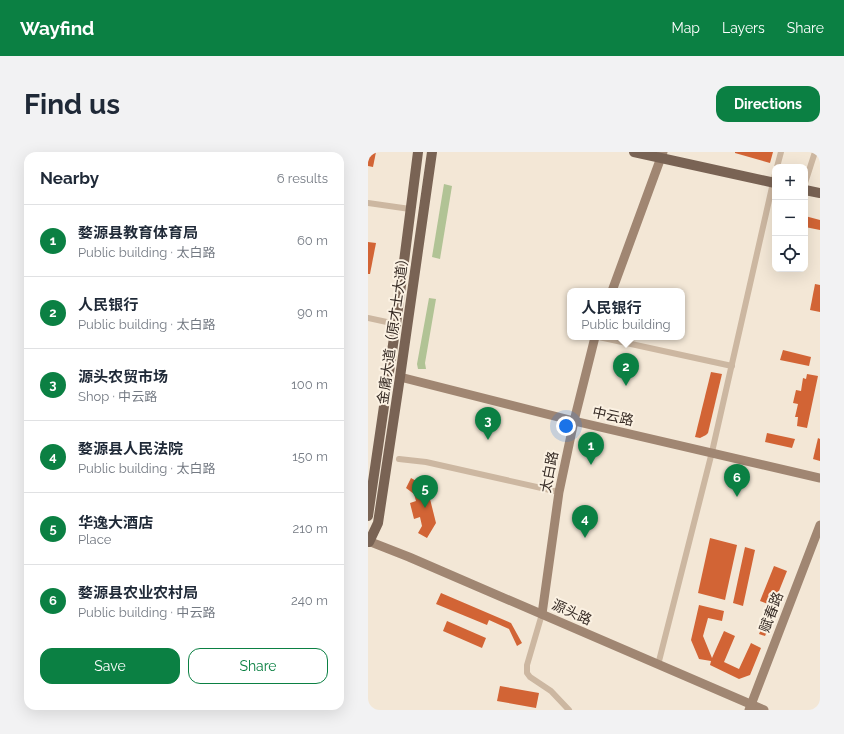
<!DOCTYPE html>
<meta charset="utf-8">
<style>
:root{--surface:#fff;--page:#f2f2f3;--text:#1f2937;--muted:#747a83;--line:#e0e1e3;--accent:#0b8043}
body{margin:0;font-family:Raleway,"Noto Sans SC",sans-serif;background:var(--page);color:var(--text)}
.controls{position:absolute;right:12px;top:12px;display:grid;overflow:hidden;border-radius:8px;box-shadow:0 4px 16px #0002}
.controls button{width:36px;height:36px;display:grid;place-items:center;padding:0;border:0;border-bottom:1px solid var(--line);background:var(--surface);color:var(--text);font:20px sans-serif}
.you{position:absolute;left:198px;top:274px;width:14px;height:14px;margin:-10px;border:3px solid #fff;border-radius:50%;background:#1a73e8;box-shadow:0 0 0 6px #1a73e833}
.badge{display:grid;place-items:center;width:26px;height:26px;border-radius:50%;background:var(--accent);color:#fff;font-size:13px;font-weight:700}
.pin{position:absolute;translate:-50% -33px;filter:drop-shadow(0 1px 2px #0008)}
.pin::after{content:'';position:absolute;top:21px;width:14px;height:12px;background:inherit;clip-path:polygon(0 0,100% 0,50% 100%)}
.popup{position:absolute;left:199px;top:136px;width:118px;height:52px;box-sizing:border-box;display:grid;place-content:center;border-radius:8px;background:var(--surface);filter:drop-shadow(0 1px 3px #0005);font-size:13px;white-space:nowrap;color:var(--muted)}
.popup b{font-size:15px;color:var(--text)}
.popup::after{content:'';position:absolute;left:50%;top:100%;margin-left:-8px;border:8px solid transparent;border-top-color:var(--surface)}
.list{margin:0;padding:0;list-style:none}
h2{display:flex;justify-content:space-between;align-items:center;height:52px;margin:0;padding:0 16px;font-size:17px}
h2 small{font-size:13px;font-weight:400;color:var(--muted)}
.list li{display:grid;grid-template-columns:26px 1fr auto;gap:12px;align-items:center;box-sizing:border-box;height:72px;padding:0 16px;border-top:1px solid var(--line)}
.list b{display:block;font-size:15px;white-space:nowrap}
.list p{margin:0;font-size:13px;white-space:nowrap;color:var(--muted)}
.list em{font-size:13px;font-style:normal;color:var(--muted)}
.actions{display:flex;gap:8px;padding:12px 16px}
.actions a{flex:1;padding:9px 0;border:1px solid var(--accent);border-radius:12px;text-align:center;font-size:14px;color:var(--accent)}
.actions .main{background:var(--accent);color:#fff}
.icon{flex:none;width:22px;height:22px;fill:none;stroke:currentColor;stroke-width:2;stroke-linecap:round;stroke-linejoin:round}
.map{position:relative;flex:none;width:452px;height:558px;overflow:hidden;border-radius:12px}
header{display:flex;align-items:center;gap:24px;box-sizing:border-box;height:56px;padding:0 20px;background:var(--accent);color:#fff}
header strong{font-size:19px}
nav{display:flex;gap:22px;margin-inline-start:auto;font-size:14px}
.intro{display:flex;align-items:center;justify-content:space-between;box-sizing:border-box;height:96px;padding:0 24px}
h1{margin:0;font-size:28px}
.button{padding:10px 18px;border-radius:12px;background:var(--accent);color:#fff;font-size:14px;font-weight:700}
main{display:flex;gap:24px;padding:0 24px}
aside{flex:1;background:var(--surface);border-radius:12px;box-shadow:0 4px 16px #0002}
.map>svg:first-child{display:block}
</style>
<header>
<strong>Wayfind</strong>
<nav><a>Map</a><a>Layers</a><a>Share</a></nav>
</header>
<div class="intro"><h1>Find us</h1><a class="button">Directions</a></div>
<main>
<aside>
<h2>Nearby<small>6 results</small></h2>
<ul class="list">
<li><span class="badge">1</span><div><b>婺源县教育体育局</b><p>Public building · 太白路</p></div><em>60 m</em></li>
<li><span class="badge">2</span><div><b>人民银行</b><p>Public building · 太白路</p></div><em>90 m</em></li>
<li><span class="badge">3</span><div><b>源头农贸市场</b><p>Shop · 中云路</p></div><em>100 m</em></li>
<li><span class="badge">4</span><div><b>婺源县人民法院</b><p>Public building · 太白路</p></div><em>150 m</em></li>
<li><span class="badge">5</span><div><b>华逸大酒店</b><p>Place</p></div><em>210 m</em></li>
<li><span class="badge">6</span><div><b>婺源县农业农村局</b><p>Public building · 中云路</p></div><em>240 m</em></li>
</ul>
<div class="actions"><a class="main">Save</a><a>Share</a></div>
</aside>
<div class="map">
<svg width="452" height="558" viewBox="0 0 452 558">
<rect width="100%" height="100%" fill="#f3e7d6"/>
<!-- green -->
<g fill="#b1c395">
<path d="M76,32L84,34L72,107L64,105Z"/>
<path d="M61,146L68,147L57,211L58,217H50L49,212Z"/>
</g>
<!-- building -->
<g fill="#d26435">
<path d="M0,0H8L5,15L0,14Z"/>
<path d="M367,0H405L402,11L367,1Z"/>
<path d="M437,64L452,68V78L437,75Z"/>
<path d="M0,90L8,91L2,122H0Z"/>
<path d="M447,132L452,133V160L442,158Z"/>
<path d="M415,198L443,205L441,214L412,208Z"/>
<path d="M343,220L354,222L340,281L338,283L332,286L327,285Z"/>
<path d="M439,222L450,224L439,276L429,274L430,265H427L430,252L425,251L428,238L433,239L435,226L438,227Z"/>
<path d="M399,281L427,287L424,296L397,290Z"/>
<path d="M450,286L452,287V309L445,307Z"/>
<path d="M43,326L59,335L68,371L59,386L50,381L54,374L52,365L46,367L42,351L48,349L46,342L38,336Z"/>
<path d="M342,386L369,393L357,448L330,441Z"/>
<path d="M377,395L387,398L375,454L365,451Z"/>
<path d="M406,414L419,419L405,454L392,449Z"/>
<path d="M73,441L143,471L154,491L149,494L141,477L121,468L119,473L68,452Z"/>
<path d="M331,453L356,459L354,469L340,466L335,484L344,506L356,479L367,484L356,510L371,517L383,491L393,496L382,523L371,527L342,513L343,509L331,507L323,488Z"/>
<path d="M398,466L404,468L397,484L391,482Z"/>
<path d="M79,469L118,486L114,496L75,479Z"/>
<path d="M132,534L171,541L168,556L129,549Z"/>
</g>
<g fill="none" stroke-linecap="round" stroke-linejoin="round">
<!-- street -->
<g stroke="#ccb7a1" stroke-width="6">
<path d="M409,15L413,0"/>
<path d="M437,31L447,0"/>
<path d="M0,51L42,57"/>
<path d="M0,166L28,172"/>
<path d="M231,185L364,214"/>
<path d="M31,307L58,310L191,340"/>
<path d="M174,462L159,513V521L162,525L183,539L201,558"/>
<path d="M290,513L344,300L407,22"/>
</g>
<!-- secondary -->
<g stroke="#a08672" stroke-width="9">
<path d="M244,139L295,0"/>
<path d="M32,225L206,269L452,326"/>
<path d="M0,389L41,405L396,558"/>
<path d="M174,462L191,340L206,269L227,185"/>
<path d="M381,558L452,373"/>
</g>
<!-- primary -->
<g stroke="#796354" stroke-width="10">
<path d="M266,0L407,31"/>
<path d="M437,38L452,41"/>
<path d="M0,364L28,172L50,0"/>
<path d="M1,390L10,371L32,225L64,0"/>
</g>
</g>
<g text-anchor="middle" stroke-width="4" stroke-linejoin="round" paint-order="stroke">
<!-- street labels -->
<g font-size="14" fill="#362b25" stroke="#fbf1e2">
<text transform="translate(25 176) rotate(-82)" y="5">金庸大道（原才士大道）</text>
<text transform="translate(245 264) rotate(13)" y="5">中云路</text>
<text transform="translate(181 320) rotate(-79)" y="5">太白路</text>
<text transform="translate(204 460) rotate(24)" y="5">源头路</text>
<text transform="translate(403 460) rotate(-69)" y="5">赋春路</text>
</g>
</g>
</svg>
<div class="controls">
<button>+</button>
<button>−</button>
<button><svg class="icon" aria-label="locate" viewBox="0 0 24 24"><circle cx="12" cy="12" r="6"/><path d="M12 2v4M12 18v4M2 12h4M18 12h4"/></svg></button>
</div>
<div class="you"></div>
<div class="pin badge" style="left:223px;top:313px">1</div>
<div class="pin badge" style="left:258px;top:234px">2</div>
<div class="popup"><b>人民银行</b>Public building</div>
<div class="pin badge" style="left:120px;top:288px">3</div>
<div class="pin badge" style="left:217px;top:386px">4</div>
<div class="pin badge" style="left:57px;top:356px">5</div>
<div class="pin badge" style="left:369px;top:345px">6</div>
</div>
</main>
